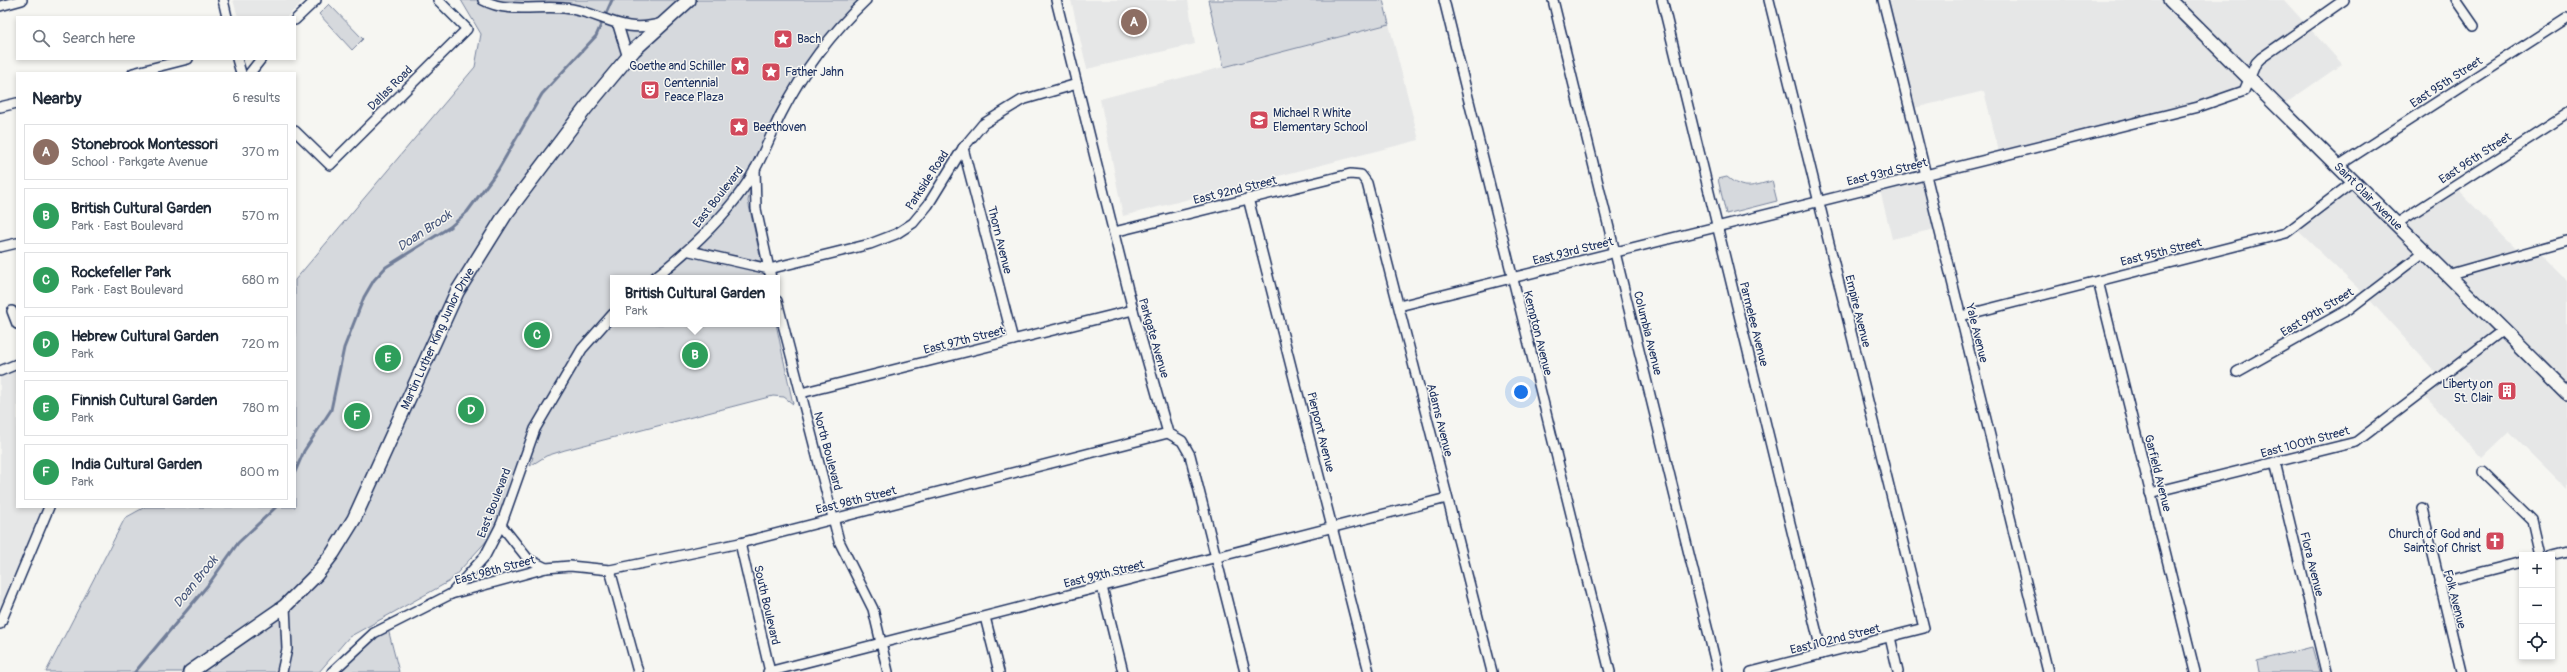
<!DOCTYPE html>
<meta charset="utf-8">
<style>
:root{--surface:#fff;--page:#f2f2f3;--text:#1f2937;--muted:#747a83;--line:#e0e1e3;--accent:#ea580c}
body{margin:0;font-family:Pangolin,sans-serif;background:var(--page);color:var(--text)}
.controls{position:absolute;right:12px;bottom:12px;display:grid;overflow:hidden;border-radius:0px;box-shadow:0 2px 6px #0003}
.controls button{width:36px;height:36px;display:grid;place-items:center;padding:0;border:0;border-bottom:1px solid var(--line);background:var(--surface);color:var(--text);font:20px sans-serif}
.you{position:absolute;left:1521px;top:392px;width:14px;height:14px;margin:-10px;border:3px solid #fff;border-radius:50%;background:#1a73e8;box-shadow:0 0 0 6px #1a73e833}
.badge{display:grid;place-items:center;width:26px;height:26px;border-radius:50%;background:var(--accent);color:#fff;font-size:13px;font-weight:700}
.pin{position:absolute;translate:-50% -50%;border:2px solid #fff;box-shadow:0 1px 4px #0006}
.popup{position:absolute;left:610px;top:275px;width:170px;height:52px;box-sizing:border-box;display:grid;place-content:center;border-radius:0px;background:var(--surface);filter:drop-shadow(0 1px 3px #0005);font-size:13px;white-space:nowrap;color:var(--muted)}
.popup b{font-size:15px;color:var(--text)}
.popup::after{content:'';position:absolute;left:50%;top:100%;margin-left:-8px;border:8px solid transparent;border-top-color:var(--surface)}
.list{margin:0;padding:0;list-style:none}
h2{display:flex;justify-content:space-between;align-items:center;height:52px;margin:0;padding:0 16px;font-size:17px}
h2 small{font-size:13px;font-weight:400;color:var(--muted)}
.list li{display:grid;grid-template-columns:26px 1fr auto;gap:12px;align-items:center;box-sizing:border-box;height:56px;margin:0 8px 8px;padding:0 8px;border:1px solid var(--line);border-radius:0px}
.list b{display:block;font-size:15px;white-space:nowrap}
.list p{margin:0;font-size:13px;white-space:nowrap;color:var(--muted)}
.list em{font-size:13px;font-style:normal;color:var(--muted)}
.icon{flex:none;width:22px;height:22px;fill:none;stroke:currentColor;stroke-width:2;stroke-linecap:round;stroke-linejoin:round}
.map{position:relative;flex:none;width:2567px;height:672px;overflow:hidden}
.search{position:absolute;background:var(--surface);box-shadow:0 2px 6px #0003;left:16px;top:16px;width:280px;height:44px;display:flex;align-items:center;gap:10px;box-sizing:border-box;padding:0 14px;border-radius:0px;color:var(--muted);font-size:15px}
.panel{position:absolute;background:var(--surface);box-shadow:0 2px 6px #0003;left:16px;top:72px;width:280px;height:436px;border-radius:0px}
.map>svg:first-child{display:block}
</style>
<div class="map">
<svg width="2567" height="672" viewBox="0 0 2567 672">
<rect width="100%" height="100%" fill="#f6f6f2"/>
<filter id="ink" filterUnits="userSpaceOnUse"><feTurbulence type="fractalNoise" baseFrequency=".025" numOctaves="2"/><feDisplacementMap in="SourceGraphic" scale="8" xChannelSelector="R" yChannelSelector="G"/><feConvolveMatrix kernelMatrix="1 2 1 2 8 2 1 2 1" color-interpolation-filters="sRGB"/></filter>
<g filter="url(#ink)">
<!-- built -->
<g fill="#e6e7e7">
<path d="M233,0H304L287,17H238Z"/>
<path d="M1071,0H1188L1195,44L1087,69Z"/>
<path d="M1883,0H2284L2342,64L2279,108L2250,79L2244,91L2000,156L1984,91L1910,109Z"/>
<path d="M1389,24L1419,140L1123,216L1100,99Z"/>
<path d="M1927,174L1939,228L1892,239L1879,186Z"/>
<path d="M2353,182L2396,224L2454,186L2521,254L2537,250L2567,280V490L2509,432L2482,458L2421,392L2440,377L2366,296L2294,227Z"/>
<path d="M17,364V507H49L0,624V371Z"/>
</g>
<!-- green -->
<g fill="#d6d9dd" stroke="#78849e">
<path d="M461,0H867L811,63L755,169L748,201L765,278H613V324H776L793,404L784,397L773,396L565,450L546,456L530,466L533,457L524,459L501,525L450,581L349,637L319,672H46L125,518L145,507H295V280L475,67L481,34Z"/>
<path d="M1208,0H1383L1389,24L1224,67Z"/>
<path d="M329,4L363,39L352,50L319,14Z"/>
<path d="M1727,177C1744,191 1752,186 1772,181L1777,201L1726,214L1718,179Z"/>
<path d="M387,625L399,672H332Z"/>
<path d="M2312,647L2319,672H2259L2257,661Z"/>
</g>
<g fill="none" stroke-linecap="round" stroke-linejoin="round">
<!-- stream -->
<g stroke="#717e99" stroke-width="3">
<path d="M295,472L304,451L331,410L344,348L364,297L374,280L386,267L450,227L467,212L498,170L542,94L596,36L612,0"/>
<path d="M135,672L208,585L238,543L276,507"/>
</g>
<defs>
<g id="minor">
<path d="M223,0L227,17"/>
<path d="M483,0C509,14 537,5 564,8C602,11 620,36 662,23"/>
<path d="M1056,0L1133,310L1168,433L1182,441L1190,455L1245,672"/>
<path d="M1444,0L1610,672"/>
<path d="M1553,0L1718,672"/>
<path d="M1662,0L1822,654"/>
<path d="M1883,0L2048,672"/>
<path d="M2456,0L2474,26"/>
<path d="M0,6L22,0"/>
<path d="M295,20L316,0"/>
<path d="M618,25L628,58"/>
<path d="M237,59L241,73"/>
<path d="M133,73L188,59"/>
<path d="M250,73L261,59"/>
<path d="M0,107L17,103"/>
<path d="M295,131L330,165L467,29L438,0"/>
<path d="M963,148L1013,340"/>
<path d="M2338,166L2567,18"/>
<path d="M755,169L756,209L771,278"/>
<path d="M1248,198L1369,672"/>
<path d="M2396,224L2567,114"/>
<path d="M1114,232L1350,174L1361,175L1367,183L1492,672"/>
<path d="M0,247L17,243"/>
<path d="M690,251L769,269L870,244L896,234L913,223L928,205L963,148L983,124L1022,100L1077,84"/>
<path d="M2447,275L2567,241"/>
<path d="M654,278C690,250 724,219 749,180C762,159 770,136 781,114C803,71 830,34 866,0"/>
<path d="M2098,281L2195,672"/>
<path d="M777,301L839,541L873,609L888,672"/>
<path d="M1399,306L2198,107L2244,91L2256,63L2261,58L2344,0"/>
<path d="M12,311L17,324"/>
<path d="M1961,316L2286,233L2353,182"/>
<path d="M0,371L17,364"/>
<path d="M2237,372L2349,309L2424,252"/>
<path d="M801,393L1133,310"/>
<path d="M2275,462L2326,672"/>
<path d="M2483,472L2532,520L2540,555"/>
<path d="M2150,493L2356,442L2503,330"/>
<path d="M2422,508L2461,672"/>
<path d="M501,525L528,559L546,568"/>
<path d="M740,543L770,672"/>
<path d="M2551,555L2567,551"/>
<path d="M610,570L638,672"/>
<path d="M2439,583L2522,562"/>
<path d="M1102,587L1123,672"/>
<path d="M451,594L546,568L570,566L610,570L740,543L1168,433"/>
<path d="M985,617L999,672"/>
<path d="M0,624L49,507"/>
<path d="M1890,637L1898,672"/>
<path d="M282,672L287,649L285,606"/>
<path d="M332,672L374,633L451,594L485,556L501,525L535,429L582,349L613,314"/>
<path d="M768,672L1447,498"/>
<path d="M1751,672L1924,628L1769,0"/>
</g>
<g id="secondary">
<path id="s1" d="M2170,0L2567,393"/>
<path id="s2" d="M190,672L285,606L316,575L333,553L354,519L457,292L505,215L585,109L634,50L689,0"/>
</g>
</defs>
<!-- minor casing -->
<use href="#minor" stroke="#1b2f5e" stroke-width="12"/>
<!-- secondary casing -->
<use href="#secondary" stroke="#1b2f5e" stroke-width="16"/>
<!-- minor -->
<use href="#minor" stroke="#f6f6f2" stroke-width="9"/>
<!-- secondary -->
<use href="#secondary" stroke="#f6f6f2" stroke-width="13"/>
</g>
</g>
<!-- icons -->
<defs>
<symbol id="sight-square" viewBox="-11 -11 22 22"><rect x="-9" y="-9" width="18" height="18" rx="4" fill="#d1495b" stroke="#f6f6f2"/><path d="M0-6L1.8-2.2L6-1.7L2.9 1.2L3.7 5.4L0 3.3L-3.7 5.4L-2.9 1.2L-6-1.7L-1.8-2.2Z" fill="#fff"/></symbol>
<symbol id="theatre-square" viewBox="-11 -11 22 22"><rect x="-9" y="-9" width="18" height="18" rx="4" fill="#d1495b" stroke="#f6f6f2"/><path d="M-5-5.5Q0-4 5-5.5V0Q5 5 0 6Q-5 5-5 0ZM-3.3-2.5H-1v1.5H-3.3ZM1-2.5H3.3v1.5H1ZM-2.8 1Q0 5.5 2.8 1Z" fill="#fff"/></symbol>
<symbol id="school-square" viewBox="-11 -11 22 22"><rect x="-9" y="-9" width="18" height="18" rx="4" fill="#d1495b" stroke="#f6f6f2"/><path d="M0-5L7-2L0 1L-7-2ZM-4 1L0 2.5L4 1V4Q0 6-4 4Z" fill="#fff"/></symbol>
<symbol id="building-square" viewBox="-11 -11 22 22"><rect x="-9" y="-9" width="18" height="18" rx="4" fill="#d1495b" stroke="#f6f6f2"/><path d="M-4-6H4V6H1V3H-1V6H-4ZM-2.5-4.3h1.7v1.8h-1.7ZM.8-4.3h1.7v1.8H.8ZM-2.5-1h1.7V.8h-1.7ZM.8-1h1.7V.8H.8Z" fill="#fff"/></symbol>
<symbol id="church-square" viewBox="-11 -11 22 22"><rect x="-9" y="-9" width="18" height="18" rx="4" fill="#d1495b" stroke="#f6f6f2"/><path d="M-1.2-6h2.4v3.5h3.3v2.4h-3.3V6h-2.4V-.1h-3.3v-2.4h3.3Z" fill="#fff"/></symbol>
</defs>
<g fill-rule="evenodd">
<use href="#sight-square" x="772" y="28" width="22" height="22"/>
<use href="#sight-square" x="729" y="55" width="22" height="22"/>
<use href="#sight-square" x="760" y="61" width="22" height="22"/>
<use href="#theatre-square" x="639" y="79" width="22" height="22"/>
<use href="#school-square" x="1248" y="109" width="22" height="22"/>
<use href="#sight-square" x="728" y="116" width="22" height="22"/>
<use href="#building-square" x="2496" y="380" width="22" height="22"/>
<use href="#church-square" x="2484" y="530" width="22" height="22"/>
</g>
<g text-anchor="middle" stroke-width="3" stroke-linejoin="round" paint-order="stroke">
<!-- poi labels -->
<g font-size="12" fill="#1b2f5e" stroke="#f6f6f2" text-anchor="start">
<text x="797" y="43">Bach</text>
<text x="726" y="70" text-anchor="end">Goethe and Schiller</text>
<text x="785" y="76">Father Jahn</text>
<text x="664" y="87">Centennial<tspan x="664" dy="14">Peace Plaza</tspan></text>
<text x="1273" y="117">Michael R White<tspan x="1273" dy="14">Elementary School</tspan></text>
<text x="753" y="131">Beethoven</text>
<text x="2493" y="388" text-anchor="end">Liberty on<tspan x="2493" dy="14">St. Clair</tspan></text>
<text x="2481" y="538" text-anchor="end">Church of God and<tspan x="2481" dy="14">Saints of Christ</tspan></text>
</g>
<!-- street labels -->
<g font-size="12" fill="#1b2f5e" stroke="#f6f6f2">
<text transform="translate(2446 82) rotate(-33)" y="4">East 95th Street</text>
<text transform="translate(390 88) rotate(-45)" y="4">Dallas Road</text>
<text transform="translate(2475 158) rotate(-33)" y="4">East 96th Street</text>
<text transform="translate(1887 172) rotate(-14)" y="4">East 93rd Street</text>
<text transform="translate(927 180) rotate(-57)" y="4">Parkside Road</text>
<text transform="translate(1235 190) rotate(-14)" y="4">East 92nd Street</text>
<text transform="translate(718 197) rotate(-52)" y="4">East Boulevard</text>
<text dy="4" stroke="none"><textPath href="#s1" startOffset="279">Saint Clair Avenue</textPath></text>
<text transform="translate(1000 240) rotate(76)" y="4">Thorn Avenue</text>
<text transform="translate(1573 251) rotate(-14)" y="4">East 93rd Street</text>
<text transform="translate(2161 252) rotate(-14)" y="4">East 95th Street</text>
<text transform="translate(1858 311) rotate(76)" y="4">Empire Avenue</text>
<text transform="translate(2317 312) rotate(-31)" y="4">East 99th Street</text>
<text transform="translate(1754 324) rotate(76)" y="4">Parmelee Avenue</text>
<text transform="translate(1538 333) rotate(76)" y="4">Kempton Avenue</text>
<text transform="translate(1648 333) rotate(76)" y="4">Columbia Avenue</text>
<text transform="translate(1977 333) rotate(76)" y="4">Yale Avenue</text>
<text transform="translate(1154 338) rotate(74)" y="4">Parkgate Avenue</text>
<text dy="4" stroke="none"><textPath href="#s2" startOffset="426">Martin Luther King Junior Drive</textPath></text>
<text transform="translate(964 340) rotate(-14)" y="4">East 97th Street</text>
<text transform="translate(1440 420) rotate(76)" y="4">Adams Avenue</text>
<text transform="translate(1321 432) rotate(76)" y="4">Pierpont Avenue</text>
<text transform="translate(2305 442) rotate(-15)" y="4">East 100th Street</text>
<text transform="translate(828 451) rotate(75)" y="4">North Boulevard</text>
<text transform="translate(2158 473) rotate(76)" y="4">Garfield Avenue</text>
<text transform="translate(856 500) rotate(-14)" y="4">East 98th Street</text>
<text transform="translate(494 503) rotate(-69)" y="4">East Boulevard</text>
<text transform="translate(2312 564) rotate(76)" y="4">Flora Avenue</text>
<text transform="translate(495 570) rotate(-15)" y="4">East 98th Street</text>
<text transform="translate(1104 574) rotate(-14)" y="4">East 99th Street</text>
<text transform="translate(2455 599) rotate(76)" y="4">Folk Avenue</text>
<text transform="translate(767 605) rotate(77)" y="4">South Boulevard</text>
<text transform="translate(1835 639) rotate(-14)" y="4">East 102nd Street</text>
</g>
<!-- water labels -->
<g font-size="13" font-style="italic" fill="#46567b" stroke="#f6f6f2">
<text transform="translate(424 230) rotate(-34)" y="5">Doan Brook</text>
<text transform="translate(195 581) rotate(-51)" y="5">Doan Brook</text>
</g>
</g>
</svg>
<div class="controls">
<button>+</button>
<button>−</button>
<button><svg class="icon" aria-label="locate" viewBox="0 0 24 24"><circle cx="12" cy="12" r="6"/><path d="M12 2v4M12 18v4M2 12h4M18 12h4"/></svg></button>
</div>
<div class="you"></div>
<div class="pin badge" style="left:1134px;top:22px;background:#8d6e63">A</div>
<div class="pin badge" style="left:695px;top:355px;background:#2e9e5b">B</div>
<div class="popup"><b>British Cultural Garden</b>Park</div>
<div class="pin badge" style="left:537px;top:335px;background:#2e9e5b">C</div>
<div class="pin badge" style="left:471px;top:410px;background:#2e9e5b">D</div>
<div class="pin badge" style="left:388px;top:358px;background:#2e9e5b">E</div>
<div class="pin badge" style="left:357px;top:416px;background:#2e9e5b">F</div>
<div class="search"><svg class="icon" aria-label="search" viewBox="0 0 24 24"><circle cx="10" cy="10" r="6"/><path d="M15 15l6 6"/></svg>Search here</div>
<section class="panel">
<h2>Nearby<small>6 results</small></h2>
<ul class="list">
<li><span class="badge" style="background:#8d6e63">A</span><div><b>Stonebrook Montessori</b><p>School · Parkgate Avenue</p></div><em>370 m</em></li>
<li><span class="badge" style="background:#2e9e5b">B</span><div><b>British Cultural Garden</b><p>Park · East Boulevard</p></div><em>570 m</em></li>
<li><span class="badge" style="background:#2e9e5b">C</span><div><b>Rockefeller Park</b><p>Park · East Boulevard</p></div><em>680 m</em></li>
<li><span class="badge" style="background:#2e9e5b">D</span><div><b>Hebrew Cultural Garden</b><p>Park</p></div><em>720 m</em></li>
<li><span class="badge" style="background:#2e9e5b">E</span><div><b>Finnish Cultural Garden</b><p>Park</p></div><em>780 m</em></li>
<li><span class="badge" style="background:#2e9e5b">F</span><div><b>India Cultural Garden</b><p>Park</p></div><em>800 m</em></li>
</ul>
</section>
</div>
